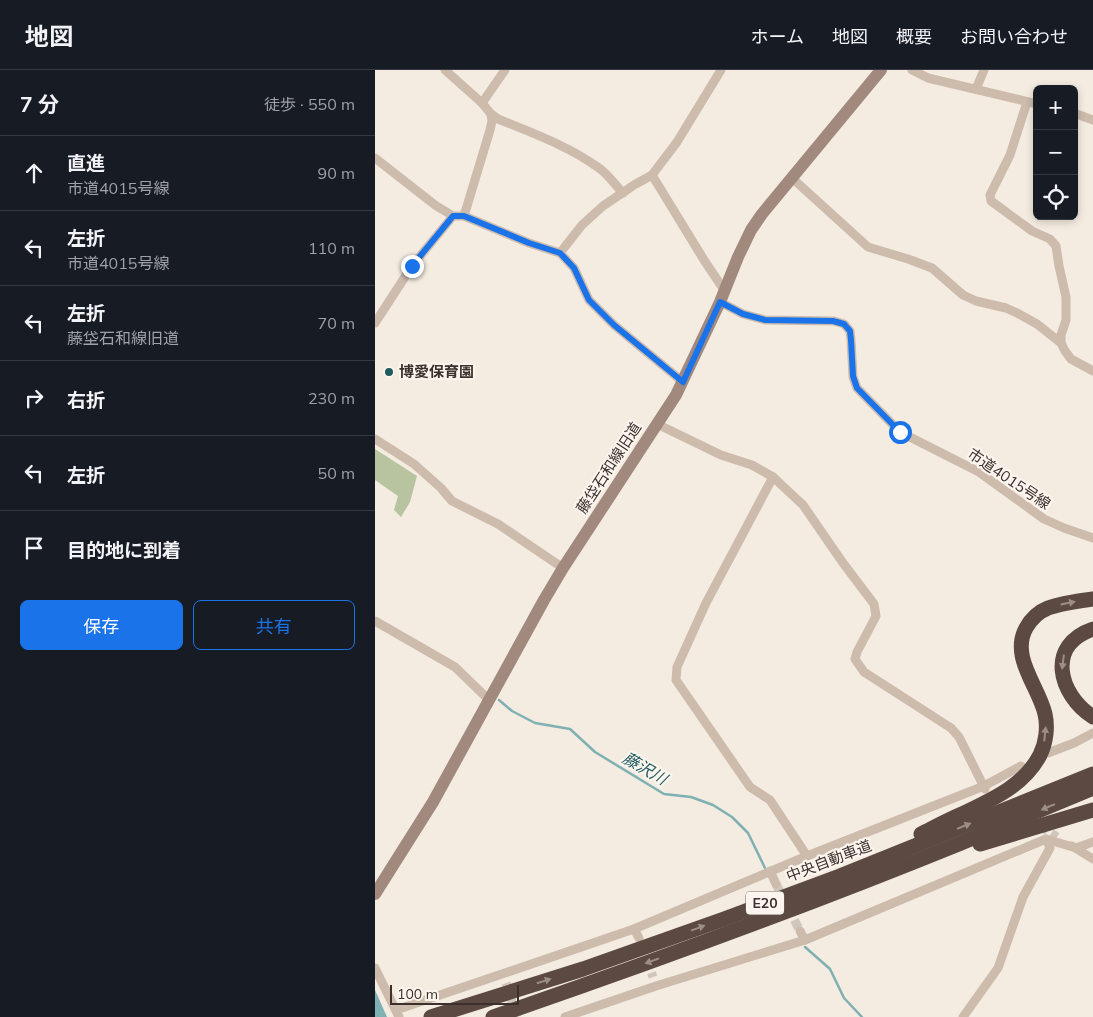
<!DOCTYPE html>
<html lang="ja">
<meta charset="utf-8">
<style>
:root{--surface:#171b24;--page:#20242c;--text:#f1f3f6;--muted:#9ea1a6;--line:#363941;--accent:#1a73e8}
body{margin:0;font-family:Mulish,"Noto Sans JP",sans-serif;background:var(--page);color:var(--text)}
.controls{position:absolute;right:15px;top:15px;display:grid;overflow:hidden;border-radius:8px;box-shadow:0 2px 8px #0003}
.controls button{width:45px;height:45px;display:grid;place-items:center;padding:0;border:0;border-bottom:1px solid var(--line);background:var(--surface);color:var(--text);font:25px sans-serif}
.scale{position:absolute;left:15px;bottom:12px;width:129px;box-sizing:border-box;padding-left:5px;border:2px solid #3b302b;border-top:0;font-size:14px;line-height:18px;white-space:nowrap;color:#3b302b;-webkit-text-stroke:4px #fbf5ee;paint-order:stroke}
.stop{position:absolute;width:15px;height:15px;margin:-11px;border:4px solid #1a73e8;border-radius:50%;background:#fff}
.stop.end{background:#1a73e8;border-color:#fff;box-shadow:0 1px 5px #0008}
.list{margin:0;padding:0;list-style:none}
h2{display:flex;justify-content:space-between;align-items:center;height:65px;margin:0;padding:0 20px;font-size:21px}
h2 small{font-size:16px;font-weight:400;color:var(--muted)}
.list li{display:grid;grid-template-columns:32px 1fr auto;gap:15px;align-items:center;box-sizing:border-box;height:75px;padding:0 20px;border-top:1px solid var(--line)}
.list b{display:block;font-size:19px;white-space:nowrap}
.list p{margin:0;font-size:16px;white-space:nowrap;color:var(--muted)}
.list em{font-size:16px;font-style:normal;color:var(--muted)}
.actions{display:flex;gap:10px;padding:15px 20px}
.actions a{flex:1;padding:11px 0;border:1px solid var(--accent);border-radius:8px;text-align:center;font-size:18px;color:var(--accent)}
.actions .main{background:var(--accent);color:#fff}
.icon{flex:none;width:28px;height:28px;fill:none;stroke:currentColor;stroke-width:2;stroke-linecap:round;stroke-linejoin:round}
.map{position:relative;flex:none;width:718px;height:947px;overflow:hidden}
header{display:flex;align-items:center;gap:30px;box-sizing:border-box;height:70px;padding:0 25px;background:var(--surface);border-bottom:1px solid var(--line)}
header strong{font-size:24px}
nav{display:flex;gap:28px;margin-inline-start:auto;font-size:18px}
main{display:flex}
aside{flex:1;background:var(--surface)}
.map>svg:first-child{display:block}
</style>
<header>
<strong>地図</strong>
<nav><a>ホーム</a><a>地図</a><a>概要</a><a>お問い合わせ</a></nav>
</header>
<main>
<aside>
<h2>7 分<small>徒歩 · 550 m</small></h2>
<ul class="list">
<li><svg class="icon" aria-label="ahead" viewBox="0 0 24 24"><path d="M12 20V5M6 11l6-6 6 6"/></svg><div><b>直進</b><p>市道4015号線</p></div><em>90 m</em></li>
<li><svg class="icon" aria-label="left" viewBox="0 0 24 24"><path d="M17 20v-9H6M10 6l-5 5 5 5"/></svg><div><b>左折</b><p>市道4015号線</p></div><em>110 m</em></li>
<li><svg class="icon" aria-label="left" viewBox="0 0 24 24"><path d="M17 20v-9H6M10 6l-5 5 5 5"/></svg><div><b>左折</b><p>藤垈石和線旧道</p></div><em>70 m</em></li>
<li><svg class="icon" aria-label="right" viewBox="0 0 24 24"><path d="M7 20v-9h11M14 6l5 5-5 5"/></svg><div><b>右折</b></div><em>230 m</em></li>
<li><svg class="icon" aria-label="left" viewBox="0 0 24 24"><path d="M17 20v-9H6M10 6l-5 5 5 5"/></svg><div><b>左折</b></div><em>50 m</em></li>
<li><svg class="icon" aria-label="arrive" viewBox="0 0 24 24"><path d="M6 21V4h12l-3 4 3 4H6"/></svg><div><b>目的地に到着</b></div></li>
</ul>
<div class="actions"><a class="main">保存</a><a>共有</a></div>
</aside>
<div class="map">
<svg width="718" height="947" viewBox="0 0 718 947">
<rect width="100%" height="100%" fill="#f4ebe1"/>
<!-- green -->
<path fill="#b8c4a0" d="M0,379L42,406L35,432L26,447L19,440L23,426L0,410Z"/>
<!-- water -->
<path fill="#7fb0b2" d="M0,920L12,947H0Z"/>
<g fill="none" stroke-linecap="round" stroke-linejoin="round">
<!-- stream -->
<g stroke="#7fb0b2" stroke-width="2.5">
<path d="M124,630L137,641L160,653L195,659L220,682L289,724L316,727L338,735L357,747L373,763L390,798"/>
<path d="M430,877L455,899L469,928L487,947"/>
</g>
<!-- street-tunnel -->
<g stroke="#cfc6bd" stroke-width="9" stroke-dasharray="9 4.5" stroke-linecap="butt">
<path d="M665,756L682,767"/>
<path d="M401,814L425,861"/>
<path d="M272,890L278,907"/>
<path d="M131,913L142,947"/>
</g>
<!-- street -->
<g stroke="#cdbbac" stroke-width="9">
<path d="M70,0L107,33L116,44L123,49C158,63 193,76 224,98C233,104 240,115 248,123"/>
<path d="M537,0L553,8L662,34"/>
<path d="M601,19L609,0"/>
<path d="M652,32L635,85L615,125L616,131L657,161L675,169L681,176L684,196L691,227V250L686,265V273L690,281L696,289L718,301"/>
<path d="M107,33L130,0"/>
<path d="M699,43L718,50"/>
<path d="M0,88L60,135L78,146H89L154,173L185,183L199,198L214,230L239,255L308,312"/>
<path d="M277,105L329,190L349,220"/>
<path d="M417,108L493,177L533,189L557,198L588,225L601,231L631,238L642,243L662,254L686,273"/>
<path d="M89,146L115,60L117,51L116,44"/>
<path d="M185,183L207,155L228,136L259,115L277,105L302,72L346,0"/>
<path d="M345,232L368,244L390,250L459,251L469,254L475,261L476,270L478,307L482,318L525,362L604,402L669,449L689,458L718,468"/>
<path d="M0,253L37,196L78,146"/>
<path d="M282,354L346,385L377,395L398,407L428,435L468,493L499,534L501,546L482,582L480,589L489,602L576,658L584,667L610,719"/>
<path d="M0,369L39,394L66,418L77,431L123,454L188,498"/>
<path d="M398,407L331,533L302,597L301,610L375,717L395,730L432,786"/>
<path d="M0,551L80,597L114,630"/>
<path d="M673,683L699,673L718,663"/>
<path d="M697,776L718,789"/>
<path d="M395,801L401,814"/>
<path d="M259,859L264,868"/>
<path d="M425,861L430,870"/>
<path d="M0,898L24,947"/>
<path d="M21,940L259,859L432,786L609,716L646,696"/>
<path d="M190,947L281,916L430,870L671,769L701,778L718,772"/>
<path d="M588,947L623,898L648,827L675,778L671,769"/>
</g>
<!-- secondary -->
<path stroke="#a18a7d" stroke-width="12" d="M0,824L58,732L169,530L188,498L301,325L345,232L363,187L376,160L387,144L506,0"/>
<!-- highway -->
<g stroke="#5c4a42" stroke-width="15">
<path d="M718,559C671,575 683,624 718,647"/>
<path d="M546,764C560,757 573,750 587,744C616,730 649,716 665,685C671,673 673,657 670,644C664,617 635,587 651,558C656,549 663,542 673,538C687,533 703,531 718,529"/>
<path d="M605,774L718,740"/>
<path d="M56,947L208,899L349,849L465,806L718,704"/>
<path d="M118,947C275,893 431,836 586,773C630,755 674,736 718,718"/>
</g>
</g>
<!-- one-way arrows -->
<defs><path id="oneway-solid" d="M-6-.8H1V-3.2L6.5 0L1 3.2V.8H-6Z" transform="scale(1.25)"/></defs>
<g fill="#9c8e87">
<use href="#oneway-solid" transform="translate(693 533) rotate(-11)"/>
<use href="#oneway-solid" transform="translate(688 592) rotate(97)"/>
<use href="#oneway-solid" transform="translate(670 664) rotate(-84)"/>
<use href="#oneway-solid" transform="translate(673 737) rotate(157)"/>
<use href="#oneway-solid" transform="translate(589 756) rotate(-22)"/>
<use href="#oneway-solid" transform="translate(323 858) rotate(-20)"/>
<use href="#oneway-solid" transform="translate(277 891) rotate(160)"/>
<use href="#oneway-solid" transform="translate(169 911) rotate(-17)"/>
</g>
<g fill="none" stroke-linecap="round" stroke-linejoin="round">
<!-- route -->
<path stroke="#1a73e8" stroke-width="6" d="M37,196L78,146H89L154,173L185,183L199,198L214,230L239,255L308,312L345,232L368,244L390,250L458,251L469,254L475,261L476,270L478,306L482,318L525,362"/>
</g>
<!-- markers -->
<circle fill="#1f5a5e" stroke="#fbf5ee" stroke-width="2" cx="14" cy="302" r="5"/>
<g text-anchor="middle" stroke-width="4.5" stroke-linejoin="round" paint-order="stroke">
<!-- shield labels -->
<rect fill="#fbf5ee" stroke="#756b66" stroke-width="1" x="371" y="821.5" width="38" height="23" rx="4"/>
<g font-size="14" font-weight="bold" fill="#3b302b">
<text x="390" y="838">E20</text>
</g>
<!-- poi labels -->
<g font-size="15" font-weight="bold" fill="#3b302b" stroke="#fbf5ee" text-anchor="start">
<text x="24" y="307">博愛保育園</text>
</g>
<!-- street labels -->
<g font-size="15" fill="#3b302b" stroke="#fbf5ee">
<text transform="translate(234 398) rotate(-57)" y="5">藤垈石和線旧道</text>
<text transform="translate(634 409) rotate(34)" y="5">市道4015号線</text>
<text transform="translate(454 791) rotate(-21)" y="5">中央自動車道</text>
</g>
<!-- water labels -->
<g font-size="16" font-style="italic" fill="#1f5a5e" stroke="#fbf5ee">
<text transform="translate(270 698) rotate(30)" y="6">藤沢川</text>
</g>
</g>
</svg>
<div class="controls">
<button>+</button>
<button>−</button>
<button><svg class="icon" aria-label="locate" viewBox="0 0 24 24"><circle cx="12" cy="12" r="6"/><path d="M12 2v4M12 18v4M2 12h4M18 12h4"/></svg></button>
</div>
<div class="scale">100 m</div>
<div class="stop" style="left:525px;top:362px"></div>
<div class="stop end" style="left:37px;top:196px"></div>
</div>
</main>
